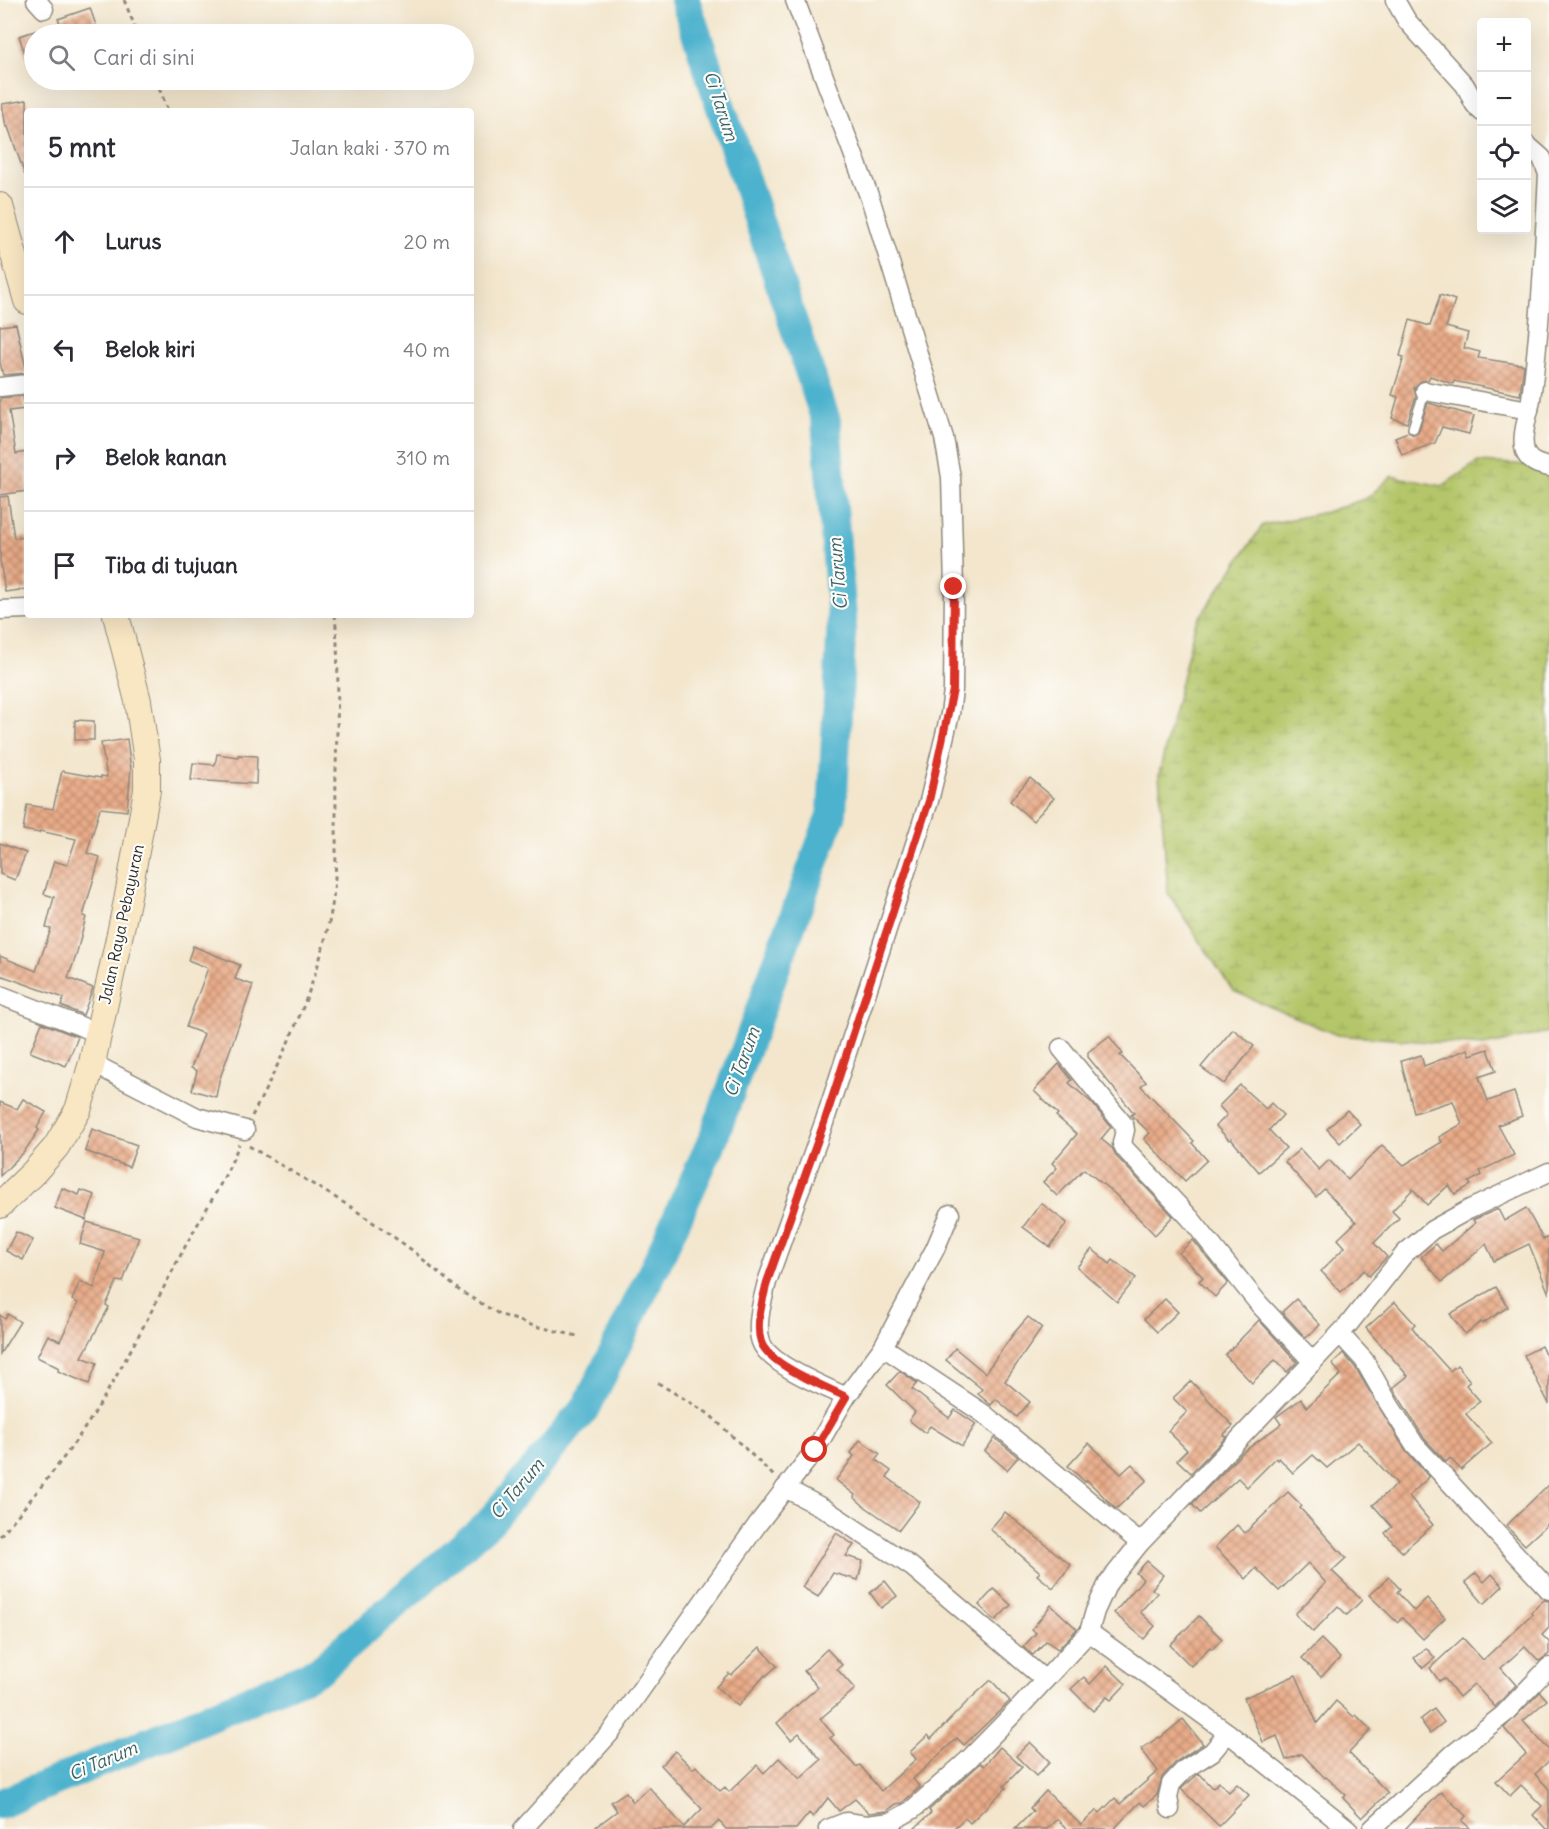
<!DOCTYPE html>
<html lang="id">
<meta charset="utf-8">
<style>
:root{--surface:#fff;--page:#f2f2f3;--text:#2b2b33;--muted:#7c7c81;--line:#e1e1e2}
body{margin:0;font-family:Delius,sans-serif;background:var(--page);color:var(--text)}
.controls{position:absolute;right:18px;top:18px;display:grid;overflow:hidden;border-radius:6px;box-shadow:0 6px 24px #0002}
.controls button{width:54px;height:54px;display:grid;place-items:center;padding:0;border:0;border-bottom:2px solid var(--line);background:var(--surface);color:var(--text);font:30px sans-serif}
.stop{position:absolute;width:18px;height:18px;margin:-14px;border:4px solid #d93025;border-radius:50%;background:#fff}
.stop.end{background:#d93025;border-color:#fff;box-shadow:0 2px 6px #0008}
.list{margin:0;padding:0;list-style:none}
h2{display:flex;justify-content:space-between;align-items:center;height:78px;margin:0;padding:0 24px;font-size:26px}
h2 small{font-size:20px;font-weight:400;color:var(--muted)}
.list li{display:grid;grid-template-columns:39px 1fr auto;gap:18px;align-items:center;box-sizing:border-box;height:108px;padding:0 24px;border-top:2px solid var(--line)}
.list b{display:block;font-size:22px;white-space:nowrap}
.list em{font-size:20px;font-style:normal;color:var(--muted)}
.icon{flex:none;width:33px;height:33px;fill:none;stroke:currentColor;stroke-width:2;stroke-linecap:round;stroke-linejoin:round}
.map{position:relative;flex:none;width:1549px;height:1829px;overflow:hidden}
.search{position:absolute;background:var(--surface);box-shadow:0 6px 24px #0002;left:24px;top:24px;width:450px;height:66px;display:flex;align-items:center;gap:15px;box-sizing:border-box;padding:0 21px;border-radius:33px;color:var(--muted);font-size:22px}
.panel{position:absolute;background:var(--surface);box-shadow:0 6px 24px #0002;left:24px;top:108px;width:450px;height:510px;border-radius:6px}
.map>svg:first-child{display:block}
</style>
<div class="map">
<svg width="1549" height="1829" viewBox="0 0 1549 1829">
<defs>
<pattern id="wetland-marsh" width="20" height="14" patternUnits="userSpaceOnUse" patternTransform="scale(1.5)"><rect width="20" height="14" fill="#b4c669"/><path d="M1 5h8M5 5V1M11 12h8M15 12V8" fill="none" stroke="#9baa5b"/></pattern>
<pattern id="building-cross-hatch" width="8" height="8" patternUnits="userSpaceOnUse" patternTransform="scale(1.5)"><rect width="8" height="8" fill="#e9ac89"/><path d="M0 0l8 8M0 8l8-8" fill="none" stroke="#bd8c70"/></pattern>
</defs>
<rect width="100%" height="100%" fill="#fdfcf7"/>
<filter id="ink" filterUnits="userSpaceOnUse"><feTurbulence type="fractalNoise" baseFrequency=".0167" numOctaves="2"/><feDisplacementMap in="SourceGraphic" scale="12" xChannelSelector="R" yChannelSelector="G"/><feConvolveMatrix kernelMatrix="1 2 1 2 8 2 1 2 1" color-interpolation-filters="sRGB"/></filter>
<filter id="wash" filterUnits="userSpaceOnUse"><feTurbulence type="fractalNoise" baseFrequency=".008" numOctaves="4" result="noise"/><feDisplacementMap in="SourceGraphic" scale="24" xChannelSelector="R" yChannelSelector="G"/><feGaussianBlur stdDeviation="1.35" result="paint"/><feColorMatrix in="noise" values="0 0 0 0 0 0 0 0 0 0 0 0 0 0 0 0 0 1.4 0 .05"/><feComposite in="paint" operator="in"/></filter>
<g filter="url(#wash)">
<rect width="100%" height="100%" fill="#f3e6cd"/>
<!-- wetland -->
<path fill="url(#wetland-marsh)" stroke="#70784a" stroke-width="1.5" d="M1478,462L1549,466V1032L1484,1046L1337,1035L1233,991L1168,893L1159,774L1195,624L1263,525L1326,512L1367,498L1392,476L1442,486Z"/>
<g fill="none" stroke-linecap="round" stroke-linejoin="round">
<!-- river -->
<path stroke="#4eb2cd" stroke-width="30" d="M0,1804L318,1671L489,1523L587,1406L651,1275L713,1139L832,813L842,619L826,421L685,0"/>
</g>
<g id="blocks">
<!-- building -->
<g fill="url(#building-cross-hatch)">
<path d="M90,8L98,31L85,34H34V75H32L19,36L60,23L58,19Z"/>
<path d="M27,100V175H25L8,127H6L2,104Z"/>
<path d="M1440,295L1455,300L1446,327L1468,333L1464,348L1480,352L1478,358L1524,365L1520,395L1454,381L1453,384L1430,376L1428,380L1421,381L1414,388L1416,397L1407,423L1392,418L1398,397L1392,395L1404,357L1400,356L1410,320L1430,326Z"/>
<path d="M16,324L27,373L3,375L0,363V326Z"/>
<path d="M23,396L25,409L9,411L16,454L27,452V491L0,495V398Z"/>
<path d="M1428,403L1474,416L1469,434L1442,427L1435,443L1402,455L1395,437L1408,432L1414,435L1418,433Z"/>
<path d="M8,496L14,538L27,537V589L5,592L0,560V497Z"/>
<path d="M75,720L94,721V740H75Z"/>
<path d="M127,739L131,769L127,811L100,808L87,853L100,857L83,916L86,917L76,956L68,978L93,988L83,1015L61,1006L64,998L0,975V956L36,971L51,929L46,928L54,897L44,894L54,861L67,865L76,839L40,831L39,833L23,830L27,805L53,809L62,771L101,778V776L107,777L101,743Z"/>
<path d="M217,754L238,757V755L257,756L256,784L191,780L193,763L215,765Z"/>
<path d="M1030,778L1054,798L1033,821L1010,801Z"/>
<path d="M0,843L26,853L15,880L0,874Z"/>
<path d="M193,946L240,965L235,979L253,985L219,1081L216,1097L192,1090L197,1071L191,1068L204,1034L186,1027L208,968L188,960Z"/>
<path d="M42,1023L78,1037L66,1066L30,1052Z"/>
<path d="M1233,1029L1254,1046L1224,1084L1201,1067Z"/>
<path d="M1109,1036L1123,1054L1120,1055L1146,1082L1141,1086L1194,1141L1192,1143L1207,1160L1185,1181L1144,1139L1150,1133L1131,1115L1134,1113L1088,1057V1052Z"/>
<path d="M1468,1049L1470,1055L1488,1049L1496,1071L1479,1077L1488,1101L1514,1092L1522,1116L1498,1125L1514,1155L1480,1171L1482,1175L1469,1182L1471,1185L1455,1194L1449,1185L1427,1205L1413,1189L1392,1211L1399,1218L1374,1243L1387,1257L1369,1276L1364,1270L1341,1292L1321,1271L1345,1247L1338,1239L1356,1222L1324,1189L1316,1197L1285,1162L1300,1149L1319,1170L1329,1160L1348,1180L1382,1145L1404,1165L1442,1142L1439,1137L1462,1124L1453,1101L1414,1113L1401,1061L1421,1055L1424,1066Z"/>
<path d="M1059,1064L1072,1080L1069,1083L1092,1103L1111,1127L1101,1139L1112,1148L1117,1157L1173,1216L1155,1235L1115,1194L1084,1169L1057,1196L1043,1182L1057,1168L1052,1163L1077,1134L1056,1116L1058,1114L1034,1091Z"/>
<path d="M1240,1085L1266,1109L1271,1103L1283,1115L1269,1130L1286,1148L1259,1172L1231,1139L1229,1140L1216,1126L1227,1115L1219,1106Z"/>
<path d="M23,1099L46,1112L37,1128L39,1130L24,1152L0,1176V1102L17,1109Z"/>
<path d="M1347,1110L1360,1124L1340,1143L1327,1129Z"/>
<path d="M92,1129L137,1145L129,1167L85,1151Z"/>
<path d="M62,1188L79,1195L81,1190L95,1195L86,1220L55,1208Z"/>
<path d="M1041,1203L1067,1223L1050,1247L1023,1227Z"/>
<path d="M1526,1208L1543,1239L1549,1237V1294L1529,1244L1494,1261L1486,1244L1442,1282L1421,1257L1436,1244L1442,1251L1475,1223L1473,1220L1498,1209L1504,1221Z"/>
<path d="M87,1222L139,1237L123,1282L117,1281L106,1305L109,1307L82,1357L97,1363L89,1384L58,1371L59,1368L37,1357L48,1335L60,1341L78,1303L72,1300L80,1281L94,1288L105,1252L80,1244Z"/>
<path d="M16,1232L33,1240L23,1260L6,1251Z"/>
<path d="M1193,1240L1228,1283L1215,1297L1199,1281L1203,1277L1179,1253Z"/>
<path d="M1092,1249L1110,1264L1113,1260L1136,1278L1117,1302L1077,1267Z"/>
<path d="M1496,1287L1508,1307L1482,1324L1481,1322L1465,1334L1450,1314Z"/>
<path d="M1165,1299L1178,1312L1157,1332L1144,1319Z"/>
<path d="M1296,1299L1320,1325L1306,1338L1282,1312Z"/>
<path d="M1395,1302L1415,1324L1412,1327L1421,1339L1450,1371L1457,1365L1470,1381L1466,1385L1480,1401L1466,1414L1492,1443L1461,1470L1450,1458L1446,1462L1424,1438L1393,1388L1408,1376L1366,1328Z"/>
<path d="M8,1314L20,1322L0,1354V1315L5,1319Z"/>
<path d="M1028,1317L1042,1328L1005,1381L1030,1402L1017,1417L996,1399L991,1405L978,1394L982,1389L946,1360L955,1348L985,1373L1014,1333Z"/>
<path d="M1259,1320L1297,1362L1287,1372L1275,1360L1252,1383L1225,1355Z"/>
<path d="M1541,1346L1549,1362V1404L1524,1355Z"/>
<path d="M1343,1353L1355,1367L1406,1451L1429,1477L1409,1496L1433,1525L1402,1552L1385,1533L1392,1527L1373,1505L1397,1484L1358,1442L1327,1468L1313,1455L1293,1473L1279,1458L1278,1460L1276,1458L1247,1487L1238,1478L1200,1513L1192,1504L1242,1453L1281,1424L1276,1417L1301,1399L1307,1407L1341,1374L1332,1364Z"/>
<path d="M900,1371L917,1383L912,1389L949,1418L955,1410L976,1424L962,1446L930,1426L925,1433L909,1420L915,1412L887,1385Z"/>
<path d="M1191,1381L1233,1426L1223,1435L1226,1437L1191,1473L1177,1460L1187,1450L1168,1431L1187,1412L1173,1398Z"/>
<path d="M995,1438L1018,1457L1007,1470L985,1451Z"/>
<path d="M860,1440L880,1454L876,1460L891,1471L887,1477L920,1502L899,1530L864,1506L854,1497L855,1495L836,1480L854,1456L851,1453Z"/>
<path d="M1089,1443L1121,1474L1132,1464L1147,1480L1116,1509L1087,1480L1085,1482L1068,1466Z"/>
<path d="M1549,1484V1523L1525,1545L1506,1526Z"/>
<path d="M1288,1492L1302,1506L1300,1508L1346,1558L1332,1571L1362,1600L1347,1615L1338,1606L1313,1632L1295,1614L1326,1583L1308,1563L1279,1591L1256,1568L1246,1579L1215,1547L1237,1525L1245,1533Z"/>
<path d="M1005,1512L1071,1565L1053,1588L1037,1575L1040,1572L990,1529Z"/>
<path d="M836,1533L854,1545L846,1556L863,1561L858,1580L833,1573L818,1597L802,1587Z"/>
<path d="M1147,1561L1163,1575L1152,1589L1157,1593L1140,1612L1155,1626L1144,1639L1114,1613L1143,1579L1136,1573Z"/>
<path d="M1476,1573L1484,1582L1492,1574L1503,1586L1484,1604L1465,1582Z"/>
<path d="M1389,1577L1400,1589L1397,1592L1414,1611L1427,1598L1445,1618L1423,1639L1402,1618L1397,1622L1369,1595Z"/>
<path d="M885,1581L897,1596L881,1608L870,1593Z"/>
<path d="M994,1589L1011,1605L995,1621L979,1605Z"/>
<path d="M1544,1600L1549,1601V1628L1542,1635L1549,1642V1654L1539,1661L1525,1646L1501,1668L1516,1685L1495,1707L1474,1684L1459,1697L1444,1678L1439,1681L1430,1668L1463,1638L1483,1660L1532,1614L1531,1612Z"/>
<path d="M1051,1605L1077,1629L1058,1649L1046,1641L1033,1655L1023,1647L1036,1633L1032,1629Z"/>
<path d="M1199,1616L1222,1639L1212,1649L1210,1647L1191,1666L1170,1645Z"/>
<path d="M1321,1639L1340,1658L1321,1677L1302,1658Z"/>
<path d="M760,1647L777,1666L766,1676L765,1675L738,1706L716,1687L729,1673L731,1675Z"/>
<path d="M1426,1648L1435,1658L1423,1668L1414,1658Z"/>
<path d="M827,1649L842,1665L837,1669L855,1689L820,1719L834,1735L830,1738L856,1767L860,1765L881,1791L916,1759L910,1752L928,1735L931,1739L966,1703L991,1680L1010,1701L964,1745L957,1738L913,1779L920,1787L902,1803L896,1804L887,1811L869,1813L855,1799L839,1811L828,1798L813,1817L809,1813L796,1829H726L719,1821L711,1829H593L617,1811L611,1802L626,1792L633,1802L649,1787L684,1827L702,1809L661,1765L675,1751L693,1769L696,1766L720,1791L725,1787L729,1792L757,1765L764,1773L779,1758L800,1779L821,1760L799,1733L791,1740L777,1723L818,1687L804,1671Z"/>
<path d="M1107,1666L1126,1684L1111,1700L1107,1697L1093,1711L1071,1689L1084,1677L1090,1684Z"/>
<path d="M1296,1675L1317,1723L1336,1701L1354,1717L1356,1715L1371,1730L1349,1753L1388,1793L1362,1818L1343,1798L1346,1795L1326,1777L1325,1778L1302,1754L1286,1760L1277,1736L1263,1742L1244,1698Z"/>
<path d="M1540,1692L1547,1700L1523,1721L1549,1750V1761L1535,1774L1549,1789V1829H1546L1533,1815L1542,1806L1521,1785L1510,1796L1496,1781L1526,1754L1504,1728Z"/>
<path d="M1434,1709L1444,1722L1430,1733L1420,1720Z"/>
<path d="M1183,1719L1203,1744L1177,1761L1162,1777L1157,1795L1144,1806L1140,1802L1114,1829H1067L1057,1819L1047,1829H1015L1033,1811L1030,1808L1046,1791L1081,1825L1097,1810L1100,1813L1115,1798L1120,1804L1158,1771L1141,1749L1159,1737L1160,1738Z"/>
<path d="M1030,1742L1050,1762L1036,1776L1016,1756Z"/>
<path d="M1000,1747L1022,1767L1004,1786L1006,1788L970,1823L965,1818L953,1829H914L931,1813L929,1810L981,1763L984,1766Z"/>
<path d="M1199,1773L1213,1788L1219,1782L1229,1792L1237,1784L1249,1795L1219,1826L1181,1789Z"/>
<path d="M1441,1792L1466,1816L1462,1821L1471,1829H1405Z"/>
</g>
</g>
</g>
<g filter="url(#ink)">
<use href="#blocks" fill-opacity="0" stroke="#8f887c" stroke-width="1.5"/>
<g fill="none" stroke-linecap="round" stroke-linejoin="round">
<defs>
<path id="service" d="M1413,428L1425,391"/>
<g id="minor">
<path d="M36,0L44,9"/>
<path d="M795,0L871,201L944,438L951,477L954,587L953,690L950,714L929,801L825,1120L767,1282C763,1299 755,1324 761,1342C769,1365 824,1386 846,1397"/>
<path d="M1395,0L1407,21L1464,84C1471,93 1471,104 1482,112"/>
<path d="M1526,144L1542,158L1548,174C1544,249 1541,324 1531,399C1529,415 1519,438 1526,454C1531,463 1540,465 1549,467"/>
<path d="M0,387L27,384"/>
<path d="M1425,391L1529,410"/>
<path d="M0,610L27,609"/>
<path d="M0,995L98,1033"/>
<path d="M1061,1048L1124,1125L1125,1130L1122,1143L1125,1149L1190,1218L1259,1304L1313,1362"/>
<path d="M92,1063L197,1117L245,1130"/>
<path d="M1340,1334L1364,1360L1389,1404L1415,1445L1549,1590"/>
<path d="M883,1347L984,1414L1140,1543"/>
<path d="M785,1488L825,1509L912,1567L1045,1680"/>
<path d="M1170,1809L1168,1797L1171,1784L1185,1769L1212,1752L1228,1733"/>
<path d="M523,1829L611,1732L757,1525L815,1450L846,1397L883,1347L935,1249L950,1214"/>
<path d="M828,1829L846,1822L867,1825L891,1822L912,1810L968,1760L1021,1706L1089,1632"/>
<path d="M1348,1829L1228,1733L1089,1632L1095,1611L1108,1583L1140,1543L1348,1325L1405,1253L1432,1230L1468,1210L1549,1172"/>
<path d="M1372,1829L1453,1754L1503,1715L1549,1667"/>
</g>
<g id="secondary">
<path d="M0,206L27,301"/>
<path d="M0,1205L34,1172L56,1147L78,1110L92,1063L127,901L147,790V760L138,701L116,615"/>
</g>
</defs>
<!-- service casing -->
<use href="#service" stroke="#8f887c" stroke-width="12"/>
<!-- minor casing -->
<use href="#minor" stroke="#8f887c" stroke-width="21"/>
<!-- secondary casing -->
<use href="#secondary" stroke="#8f887c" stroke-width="28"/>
<!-- path -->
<g stroke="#8f887c" stroke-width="3" stroke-dasharray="4.5 4.5" stroke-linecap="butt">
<path d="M124,0L138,34"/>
<path d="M156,80L168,111"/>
<path d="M252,1116C285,1052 318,984 331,912C339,866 335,817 336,770C337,718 340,667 335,615"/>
<path d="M249,1146L351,1207L412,1250L460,1291L499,1314L531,1325L577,1336"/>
<path d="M658,1383L709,1414L775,1477"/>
<path d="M0,1536C34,1496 69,1454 97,1409C129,1356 157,1300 186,1245C204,1212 226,1179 239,1144"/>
</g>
<!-- service -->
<use href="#service" stroke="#fff" stroke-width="9"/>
<!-- minor -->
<use href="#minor" stroke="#fff" stroke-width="18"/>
<!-- secondary -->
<use href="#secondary" stroke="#f9e7c3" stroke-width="26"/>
</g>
</g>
<g fill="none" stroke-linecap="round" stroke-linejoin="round" filter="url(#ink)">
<!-- route -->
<path stroke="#d93025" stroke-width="8" d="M815,1450L846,1397C824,1386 769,1365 761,1342C755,1324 763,1299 767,1282L825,1120L929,801L953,690L954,587"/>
</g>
<g text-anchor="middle" stroke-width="4.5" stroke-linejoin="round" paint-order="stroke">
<!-- street labels -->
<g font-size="16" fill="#2b2b2b" stroke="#fdfcf7">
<text transform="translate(121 924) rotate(-78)" y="6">Jalan Raya Pebayuran</text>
</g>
<!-- water labels -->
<g font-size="18" font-style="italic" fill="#39616c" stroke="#fdfcf7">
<text transform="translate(721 106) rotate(72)" y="6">Ci Tarum</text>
<text transform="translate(838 574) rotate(-95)" y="6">Ci Tarum</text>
<text transform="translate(742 1062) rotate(-70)" y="6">Ci Tarum</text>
<text transform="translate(517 1489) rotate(-50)" y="6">Ci Tarum</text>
<text transform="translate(103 1761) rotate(-23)" y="6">Ci Tarum</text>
</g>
</g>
</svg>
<div class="controls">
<button>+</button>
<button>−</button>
<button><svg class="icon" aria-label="locate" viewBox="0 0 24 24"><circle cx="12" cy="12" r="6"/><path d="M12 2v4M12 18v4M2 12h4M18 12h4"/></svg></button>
<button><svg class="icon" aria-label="layers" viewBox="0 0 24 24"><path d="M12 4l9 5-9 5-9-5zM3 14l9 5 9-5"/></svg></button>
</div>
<div class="stop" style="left:815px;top:1450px"></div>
<div class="stop end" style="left:954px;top:587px"></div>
<div class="search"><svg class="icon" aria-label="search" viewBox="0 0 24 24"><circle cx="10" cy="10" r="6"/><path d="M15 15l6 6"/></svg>Cari di sini</div>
<section class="panel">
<h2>5 mnt<small>Jalan kaki · 370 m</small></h2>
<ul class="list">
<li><svg class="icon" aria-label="ahead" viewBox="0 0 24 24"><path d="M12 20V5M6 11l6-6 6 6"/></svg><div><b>Lurus</b></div><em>20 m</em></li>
<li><svg class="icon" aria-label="left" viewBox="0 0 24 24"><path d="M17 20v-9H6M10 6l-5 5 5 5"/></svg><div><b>Belok kiri</b></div><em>40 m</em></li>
<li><svg class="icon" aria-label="right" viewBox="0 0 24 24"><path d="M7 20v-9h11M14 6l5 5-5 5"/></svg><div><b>Belok kanan</b></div><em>310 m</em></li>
<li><svg class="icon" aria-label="arrive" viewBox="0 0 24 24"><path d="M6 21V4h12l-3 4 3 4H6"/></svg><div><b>Tiba di tujuan</b></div></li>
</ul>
</section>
</div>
